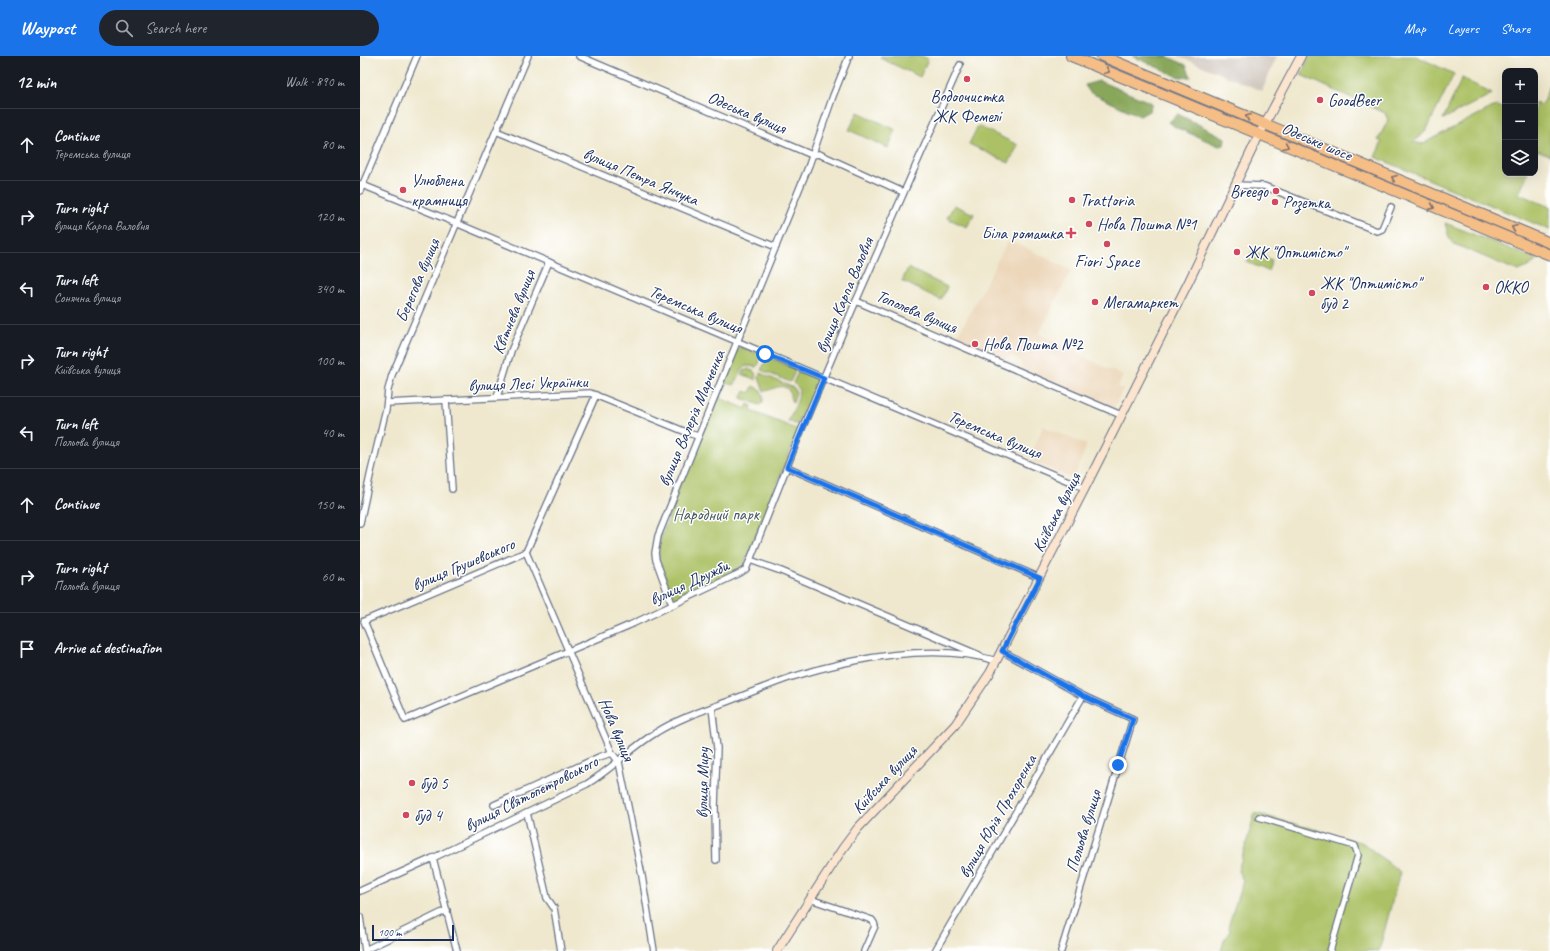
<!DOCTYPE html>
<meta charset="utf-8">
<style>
:root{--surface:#171b24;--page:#20242c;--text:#f1f3f6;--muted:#9ea1a6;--line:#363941;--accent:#1a73e8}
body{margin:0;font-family:Caveat,sans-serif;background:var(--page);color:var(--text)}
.controls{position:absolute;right:12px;top:12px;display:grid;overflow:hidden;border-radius:8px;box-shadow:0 4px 16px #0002}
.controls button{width:36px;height:36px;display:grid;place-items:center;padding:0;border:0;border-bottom:1px solid var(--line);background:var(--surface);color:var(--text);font:20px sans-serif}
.scale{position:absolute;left:12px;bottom:10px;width:82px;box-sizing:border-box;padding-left:4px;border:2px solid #1b2f5e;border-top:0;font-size:11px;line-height:14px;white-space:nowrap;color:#1b2f5e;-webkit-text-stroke:3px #fff;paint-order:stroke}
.stop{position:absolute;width:12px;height:12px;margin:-9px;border:3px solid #1a73e8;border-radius:50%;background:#fff}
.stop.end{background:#1a73e8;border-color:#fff;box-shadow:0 1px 4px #0008}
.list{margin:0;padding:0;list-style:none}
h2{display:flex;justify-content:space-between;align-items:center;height:52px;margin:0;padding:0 16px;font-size:17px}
h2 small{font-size:13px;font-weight:400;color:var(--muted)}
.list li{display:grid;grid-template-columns:26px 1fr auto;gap:12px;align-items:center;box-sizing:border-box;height:72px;padding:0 16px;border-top:1px solid var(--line)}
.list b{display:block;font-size:15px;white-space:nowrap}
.list p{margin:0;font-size:13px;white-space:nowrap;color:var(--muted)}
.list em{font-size:13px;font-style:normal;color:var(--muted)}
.icon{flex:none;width:22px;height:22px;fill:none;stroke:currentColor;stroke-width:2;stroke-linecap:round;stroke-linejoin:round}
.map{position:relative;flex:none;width:1190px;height:895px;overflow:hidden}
header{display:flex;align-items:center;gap:24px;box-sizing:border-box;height:56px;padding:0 20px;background:var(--accent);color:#fff}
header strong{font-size:19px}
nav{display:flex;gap:22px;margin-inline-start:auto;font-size:14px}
.search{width:280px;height:36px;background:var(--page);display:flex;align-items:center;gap:10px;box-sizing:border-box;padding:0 14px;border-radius:22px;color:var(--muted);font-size:15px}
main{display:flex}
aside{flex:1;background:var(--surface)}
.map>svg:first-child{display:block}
</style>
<header>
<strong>Waypost</strong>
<div class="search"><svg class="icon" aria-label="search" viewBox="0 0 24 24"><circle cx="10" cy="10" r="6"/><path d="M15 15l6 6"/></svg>Search here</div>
<nav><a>Map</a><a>Layers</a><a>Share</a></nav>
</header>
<main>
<aside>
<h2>12 min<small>Walk · 890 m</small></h2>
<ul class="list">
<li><svg class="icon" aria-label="ahead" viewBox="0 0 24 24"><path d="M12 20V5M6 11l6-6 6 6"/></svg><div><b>Continue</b><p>Теремська вулиця</p></div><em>80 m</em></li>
<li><svg class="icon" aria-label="right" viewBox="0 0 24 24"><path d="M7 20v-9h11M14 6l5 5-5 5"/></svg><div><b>Turn right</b><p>вулиця Карпа Валовня</p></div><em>120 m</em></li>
<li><svg class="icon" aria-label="left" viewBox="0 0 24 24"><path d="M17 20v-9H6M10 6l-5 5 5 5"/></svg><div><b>Turn left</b><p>Сонячна вулиця</p></div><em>340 m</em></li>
<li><svg class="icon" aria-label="right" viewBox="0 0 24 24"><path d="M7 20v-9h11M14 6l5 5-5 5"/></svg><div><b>Turn right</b><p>Київська вулиця</p></div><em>100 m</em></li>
<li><svg class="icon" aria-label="left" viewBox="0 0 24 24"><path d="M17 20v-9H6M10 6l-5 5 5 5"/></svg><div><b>Turn left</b><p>Польова вулиця</p></div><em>40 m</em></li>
<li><svg class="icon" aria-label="ahead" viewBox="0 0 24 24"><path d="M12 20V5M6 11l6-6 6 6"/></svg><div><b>Continue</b></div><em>150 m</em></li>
<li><svg class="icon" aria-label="right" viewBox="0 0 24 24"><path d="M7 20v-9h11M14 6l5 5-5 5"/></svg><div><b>Turn right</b><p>Польова вулиця</p></div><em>60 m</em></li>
<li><svg class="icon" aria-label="arrive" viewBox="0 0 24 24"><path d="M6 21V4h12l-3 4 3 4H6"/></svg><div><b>Arrive at destination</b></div></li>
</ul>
</aside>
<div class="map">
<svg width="1190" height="895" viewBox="0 0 1190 895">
<rect width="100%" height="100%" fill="#fff"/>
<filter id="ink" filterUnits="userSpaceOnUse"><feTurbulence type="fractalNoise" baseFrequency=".025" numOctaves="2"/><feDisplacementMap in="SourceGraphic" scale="8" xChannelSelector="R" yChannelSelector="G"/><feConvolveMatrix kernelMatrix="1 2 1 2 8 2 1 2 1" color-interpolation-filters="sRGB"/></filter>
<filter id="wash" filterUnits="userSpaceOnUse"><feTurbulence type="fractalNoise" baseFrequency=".012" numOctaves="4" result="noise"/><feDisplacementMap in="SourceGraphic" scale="16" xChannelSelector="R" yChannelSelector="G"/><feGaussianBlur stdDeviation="0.9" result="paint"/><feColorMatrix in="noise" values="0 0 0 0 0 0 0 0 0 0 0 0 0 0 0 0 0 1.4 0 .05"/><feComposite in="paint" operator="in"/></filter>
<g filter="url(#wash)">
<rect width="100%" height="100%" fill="#efe8ce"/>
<!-- built -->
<g fill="#ecd7ba">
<path d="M648,185L658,188L711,214L679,278L763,320L758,331L763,333L754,352L662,312L659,304L652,300L643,304L596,283Z"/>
<path d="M683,370L727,389L713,423L669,404Z"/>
</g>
<!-- industrial -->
<path fill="#cbc2b8" d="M818,0H917L902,35Z"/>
<!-- green -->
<g fill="#acc165" stroke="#647862">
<path d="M521,0H562L568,3L560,21L520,2Z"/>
<path d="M949,0H1056L1094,18L1066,75L1053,86L1062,88L1131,52L1137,50L1145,53V117H1168L1159,138L1190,151V174L1015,101L1022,86L1018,84L1028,64L1025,57L941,19Z"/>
<path d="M1102,22L1132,38L1083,63Z"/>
<path d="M1190,27V99L1177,94L1175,99V46L1182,49Z"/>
<path d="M498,56L536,74L528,92L489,74Z"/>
<path d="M618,70L658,89L649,107L609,88Z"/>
<path d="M594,149L614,158L607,171L587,162Z"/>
<path d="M1085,167L1178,204L1166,212L1158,215L1094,188L1089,182Z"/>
<path d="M892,195L912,204L908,215L887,206Z"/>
<path d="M548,212L587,231L581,244L542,225Z"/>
<path d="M381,291L400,298L399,308L396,311L387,310L383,312L375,328L373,329L367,327L360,342L386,353L388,348L392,350L391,355L439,374L383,511L371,519L319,542L313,541L299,503C298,496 298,488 301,480C304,472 310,464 309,455L377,293Z"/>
<path d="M408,301L436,313L430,326L401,314Z"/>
<path d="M388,313L395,316L396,324L382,318L384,315Z"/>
<path d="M439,314L460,323V325L447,355H443L438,367L435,368L428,365C432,355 447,334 433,327Z"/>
<path d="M400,317L434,332L436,337L433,347C429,343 431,339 429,335C422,325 412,335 404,335L399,322Z"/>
<path d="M393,330L400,333L403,339V346L400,349L381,342L385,335L390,337Z"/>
<path d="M895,757L1003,787L1040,816L1019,895H861L865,882L868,880L870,874L868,871L883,824L878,815Z"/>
</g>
<!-- forest -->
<g fill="#89a75a" stroke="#526b5c">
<path d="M772,0H806L826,9L831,21H819Z"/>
<path d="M739,25L792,47L789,55L780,60L729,36L725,29Z"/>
<path d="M818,58L865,82L864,89L859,90L815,71L809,66Z"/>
</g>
</g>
<g filter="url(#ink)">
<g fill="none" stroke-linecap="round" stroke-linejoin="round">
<defs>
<g id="street">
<path d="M219,0L452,99L459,98L543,136"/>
<path d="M136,75L416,191"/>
<path d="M0,128L96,167L725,432"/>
<path d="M875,129L904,130L1017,175L1022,173L1031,151"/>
<path d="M0,135L57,0"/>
<path d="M496,245L761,359"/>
<path d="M236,339L166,496L4,565L45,664L270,569L380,517L386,513L390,504L421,515L619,599"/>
<path d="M137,341L151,295L189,206"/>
<path d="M86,344L92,433"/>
<path d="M27,347L230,337L331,378L338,380"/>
<path d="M427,411L680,522"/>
<path d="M0,467L10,420L26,353L28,334L32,319L168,0"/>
<path d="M166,496L252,697L259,706L282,820L294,895"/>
<path d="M390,504L441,375L493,252L600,9"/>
<path d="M312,548L296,504L295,497L298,480L449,109L473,40L489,0"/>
<path d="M642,595L723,640L773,663L701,895"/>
<path d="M352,652L357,692L355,751L356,804"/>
<path d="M134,749L239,701L252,697"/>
<path d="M167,757L187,842L194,852L201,895"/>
<path d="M899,761L995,790L998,799L970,895"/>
<path d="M73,802L97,895"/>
<path d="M0,835L73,802L227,728C253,712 272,691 297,676C319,662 345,654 369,645C390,637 411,628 432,621C492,602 575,586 637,605"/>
<path d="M450,843L512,864L514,867L515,870L504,895"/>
<path d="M0,861L5,895"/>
<path d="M5,894L87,854"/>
<path d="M575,895L723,640"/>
</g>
<path id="secondary" d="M417,895L483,792L498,772L595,669L630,617L725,432L829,225L899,79L941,0"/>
<g id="highway">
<path d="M711,0L1190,199"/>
<path d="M742,0L1190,187"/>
</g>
</defs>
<!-- street casing -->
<use href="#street" stroke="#657085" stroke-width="8"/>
<!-- secondary casing -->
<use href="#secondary" stroke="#657085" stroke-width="10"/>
<!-- highway casing -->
<use href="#highway" stroke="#657085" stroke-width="12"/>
<!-- street -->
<use href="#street" stroke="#fff" stroke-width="5.5"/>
<!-- secondary -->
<use href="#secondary" stroke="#fbe5cf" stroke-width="8"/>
<!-- highway -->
<use href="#highway" stroke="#f6be87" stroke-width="10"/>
</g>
<!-- one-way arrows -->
<defs><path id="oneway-chevron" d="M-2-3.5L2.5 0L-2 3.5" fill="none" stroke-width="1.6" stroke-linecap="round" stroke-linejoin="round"/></defs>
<g stroke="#7e6f70">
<use href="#oneway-chevron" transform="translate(747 15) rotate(23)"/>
<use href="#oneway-chevron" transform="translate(888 61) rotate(-158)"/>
<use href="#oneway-chevron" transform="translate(926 90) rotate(23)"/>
<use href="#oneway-chevron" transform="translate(1034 122) rotate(-157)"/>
<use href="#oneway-chevron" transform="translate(1072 151) rotate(23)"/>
<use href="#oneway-chevron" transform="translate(1154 172) rotate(-157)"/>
</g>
</g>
<g fill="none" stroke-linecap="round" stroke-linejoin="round" filter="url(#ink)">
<!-- route -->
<path stroke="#1a73e8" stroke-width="5" d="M405,298L464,322L427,411L680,522L642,595L723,640L773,663L758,709"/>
</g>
<!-- markers -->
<g fill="#d1495b" stroke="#fff" stroke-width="1.5">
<circle cx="607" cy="23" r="4"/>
<circle cx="960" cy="44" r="4"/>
<circle cx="43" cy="134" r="4"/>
<circle cx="916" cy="135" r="4"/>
<circle cx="712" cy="144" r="4"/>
<circle cx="915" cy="146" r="4"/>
<circle cx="729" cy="168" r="4"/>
<path d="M709 171h4v4h4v4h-4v4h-4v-4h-4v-4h4z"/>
<circle cx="747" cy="188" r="4"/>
<circle cx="877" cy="196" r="4"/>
<circle cx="1126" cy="231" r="4"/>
<circle cx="952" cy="237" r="4"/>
<circle cx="735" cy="246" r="4"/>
<circle cx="615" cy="288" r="4"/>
<circle cx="52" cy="727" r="4"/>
<circle cx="46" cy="759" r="4"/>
</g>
<g text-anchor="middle" stroke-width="3" stroke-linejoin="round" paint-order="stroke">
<!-- poi labels -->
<g font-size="17" fill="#1b2f5e" stroke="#fff" text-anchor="start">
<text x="607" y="46" text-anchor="middle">Водоочистка<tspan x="607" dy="20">ЖК Фемелі</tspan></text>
<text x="968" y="50">GoodBeer</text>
<text x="51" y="130">Улюблена<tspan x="51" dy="20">крамниця</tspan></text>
<text x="908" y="141" text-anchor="end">Breego</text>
<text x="720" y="150">Trattoria</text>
<text x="923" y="152">Розетка</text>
<text x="737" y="174">Нова Пошта №1</text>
<text x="703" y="183" text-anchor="end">Біла ромашка</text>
<text x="885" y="202">ЖК "Оптимісто"</text>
<text x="747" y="211" text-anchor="middle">Fiori Space</text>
<text x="960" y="233">ЖК "Оптимісто"<tspan x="960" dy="20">буд 2</tspan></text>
<text x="1134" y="237">ОККО</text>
<text x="743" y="252">Мегамаркет</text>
<text x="623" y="294">Нова Пошта №2</text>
<text x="60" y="733">буд 5</text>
<text x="54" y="765">буд 4</text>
</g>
<!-- street labels -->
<g font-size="17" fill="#1b2f5e" stroke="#fff">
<text transform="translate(387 56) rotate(23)" y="6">Одеська вулиця</text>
<text transform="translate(957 85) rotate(23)" y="6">Одеське шосе</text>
<text transform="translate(281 120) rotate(23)" y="6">вулиця Петра Янчука</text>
<text transform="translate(57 224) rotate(-67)" y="6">Берегова вулиця</text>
<text transform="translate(484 239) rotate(-67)" y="6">вулиця Карпа Валовня</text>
<text transform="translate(336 253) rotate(23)" y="6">Теремська вулиця</text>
<text transform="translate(557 255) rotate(23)" y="6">Тополева вулиця</text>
<text transform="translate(153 256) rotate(-68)" y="6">Квітнева вулиця</text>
<text transform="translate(168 327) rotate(-2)" y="6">вулиця Лесі Українки</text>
<text transform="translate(331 362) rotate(-67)" y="6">вулиця Валерія Марченка</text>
<text transform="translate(635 378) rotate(23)" y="6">Теремська вулиця</text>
<text transform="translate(696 456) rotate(-63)" y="6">Київська вулиця</text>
<text transform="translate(103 508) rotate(-23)" y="6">вулиця Грушевського</text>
<text transform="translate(329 526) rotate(-25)" y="6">вулиця Дружби</text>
<text transform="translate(257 673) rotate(67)" y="6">Нова вулиця</text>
<text transform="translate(524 723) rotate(-47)" y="6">Київська вулиця</text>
<text transform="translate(342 727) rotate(-89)" y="6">вулиця Миру</text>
<text transform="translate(171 737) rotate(-27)" y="6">вулиця Святопетровського</text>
<text transform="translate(637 760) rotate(-60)" y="6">вулиця Юрія Прохоренка</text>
<text transform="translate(723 775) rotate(-73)" y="6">Польова вулиця</text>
</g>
<!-- park labels -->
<g font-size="17" fill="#465b60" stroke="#fff">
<text x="356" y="464">Народний парк</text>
</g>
</g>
</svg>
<div class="controls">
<button>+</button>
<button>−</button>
<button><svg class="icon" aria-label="layers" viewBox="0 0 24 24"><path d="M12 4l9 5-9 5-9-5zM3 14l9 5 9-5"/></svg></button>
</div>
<div class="scale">100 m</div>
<div class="stop" style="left:405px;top:298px"></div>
<div class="stop end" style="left:758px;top:709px"></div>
</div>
</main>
